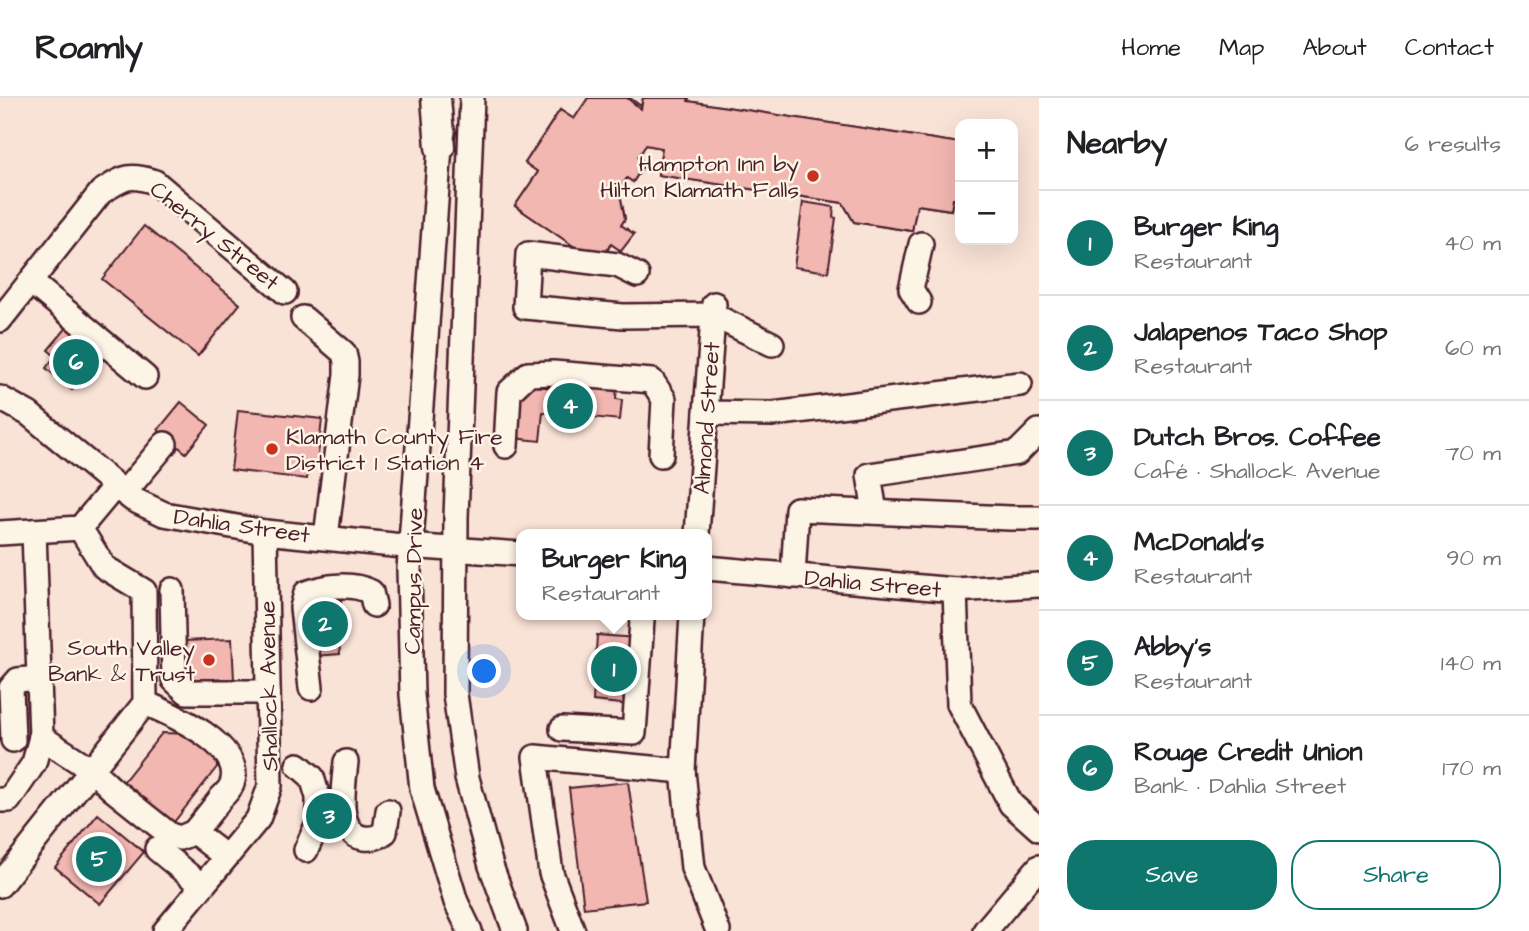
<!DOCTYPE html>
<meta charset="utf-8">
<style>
:root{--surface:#fff;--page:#f2f2f2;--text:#202124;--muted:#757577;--line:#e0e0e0;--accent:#0f766e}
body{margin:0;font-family:"Architects Daughter",sans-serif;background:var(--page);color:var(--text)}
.controls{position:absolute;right:21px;top:21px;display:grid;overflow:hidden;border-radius:14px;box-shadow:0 7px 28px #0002}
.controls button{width:63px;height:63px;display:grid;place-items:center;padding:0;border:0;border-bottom:2px solid var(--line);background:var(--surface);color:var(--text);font:35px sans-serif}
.you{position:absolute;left:485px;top:574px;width:24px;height:24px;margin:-18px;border:5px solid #fff;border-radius:50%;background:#1a73e8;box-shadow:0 0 0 10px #1a73e833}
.badge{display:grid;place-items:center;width:46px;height:46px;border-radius:50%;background:var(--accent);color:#fff;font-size:23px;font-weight:700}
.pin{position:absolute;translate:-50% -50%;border:4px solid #fff;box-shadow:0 2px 7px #0006}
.popup{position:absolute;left:516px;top:431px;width:196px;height:91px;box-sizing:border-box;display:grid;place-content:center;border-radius:14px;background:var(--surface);filter:drop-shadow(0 2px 5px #0005);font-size:23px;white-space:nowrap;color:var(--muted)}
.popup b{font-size:26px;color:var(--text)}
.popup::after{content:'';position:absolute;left:50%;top:100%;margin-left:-14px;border:14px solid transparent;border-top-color:var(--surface)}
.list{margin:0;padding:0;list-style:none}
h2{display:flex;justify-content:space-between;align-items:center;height:91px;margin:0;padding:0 28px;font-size:30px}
h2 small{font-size:23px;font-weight:400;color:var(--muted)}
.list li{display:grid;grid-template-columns:46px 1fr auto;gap:21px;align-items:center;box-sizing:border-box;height:105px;padding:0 28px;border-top:2px solid var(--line)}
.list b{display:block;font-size:26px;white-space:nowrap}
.list p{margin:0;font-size:23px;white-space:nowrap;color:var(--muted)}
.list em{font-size:23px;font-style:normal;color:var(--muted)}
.actions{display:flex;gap:14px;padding:21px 28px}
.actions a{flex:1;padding:16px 0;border:2px solid var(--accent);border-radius:28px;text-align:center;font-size:24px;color:var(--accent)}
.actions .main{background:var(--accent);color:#fff}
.map{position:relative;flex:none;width:1039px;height:833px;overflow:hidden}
header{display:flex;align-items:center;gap:42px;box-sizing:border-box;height:98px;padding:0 35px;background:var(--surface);border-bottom:2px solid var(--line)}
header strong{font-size:33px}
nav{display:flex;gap:38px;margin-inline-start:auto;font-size:24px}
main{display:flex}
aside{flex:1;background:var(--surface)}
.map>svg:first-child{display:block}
</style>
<header>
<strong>Roamly</strong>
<nav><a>Home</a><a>Map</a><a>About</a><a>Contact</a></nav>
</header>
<main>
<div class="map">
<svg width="1039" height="833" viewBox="0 0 1039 833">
<rect width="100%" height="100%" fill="#f9e2d6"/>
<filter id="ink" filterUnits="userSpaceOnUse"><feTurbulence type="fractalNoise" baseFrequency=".0143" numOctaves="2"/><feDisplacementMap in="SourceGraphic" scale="14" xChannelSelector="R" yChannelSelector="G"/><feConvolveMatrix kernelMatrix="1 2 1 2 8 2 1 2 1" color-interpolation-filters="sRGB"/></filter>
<g filter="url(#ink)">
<!-- building -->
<g fill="#f3b7b2" stroke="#4a1f2b" stroke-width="2">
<path d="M588,0H630L641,8L643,0H689L688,3L960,45L958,54H960V102L953,101L951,112L917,107L912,133L854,124L843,105L658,77L662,50L646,47L638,59L645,65L633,84L627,80L619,91L625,121L621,127L634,136L621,153L611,146L606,154L588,158L515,108L538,74L525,65L560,12L574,21Z"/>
<path d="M588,0H627L641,11L643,0H689L688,3L960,45L958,54H960V102L953,101L951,112L917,107L912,133L854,124L843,105L658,77L662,50L646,47L638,59L645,65L633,84L627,80L619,91L625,121L621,127L634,136L621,153L611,146L606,154L588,158L515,108L538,74L525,65L560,12L574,21Z"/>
<path d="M803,104L834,109L833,119L836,120L828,174L794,169Z"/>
<path d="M144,128L240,206L198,258L102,181Z"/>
<path d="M69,227L106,258L85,284L81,281L72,292L46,270L55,258L48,252Z"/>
<path d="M561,281L617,287L616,301L622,302L620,322L543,314L540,343L514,340L520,286L560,291Z"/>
<path d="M181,304L209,327L186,355L158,332Z"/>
<path d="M238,312L322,321L317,367L308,366L307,381L231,372Z"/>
<path d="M341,503L343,536H339L340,556L315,558L313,505Z"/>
<path d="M597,537L637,540L630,607L593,603Z"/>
<path d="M232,541L234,582L186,585L183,543Z"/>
<path d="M162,635L191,636L216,656L217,669L167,733L116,693Z"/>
<path d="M628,684L646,803L584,810L569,690Z"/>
<path d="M322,705H337L336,732H321Z"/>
<path d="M98,716L144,754L100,806L55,769Z"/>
</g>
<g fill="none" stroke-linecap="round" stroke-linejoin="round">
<defs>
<g id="minor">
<path d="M472,0L456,419L455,596L467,680L491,768L515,833"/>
<path d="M443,34L440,49L409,471L412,597L422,691L456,804L470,833"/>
<path d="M637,177L617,167L528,156L525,209L623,218L713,217L772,246"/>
<path d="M31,184L145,279"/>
<path d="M919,204L911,191L921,146"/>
<path d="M303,220L344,255L346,264V277L326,439"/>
<path d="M0,222L101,94C124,80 127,75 155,84L285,194"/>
<path d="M0,300L29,316L132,401L164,416L265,434L393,447L521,456"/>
<path d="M706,315L773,316L1020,286"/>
<path d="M506,348L509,294L528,276L553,275L652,283L664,301L661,357"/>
<path d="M124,395L165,346"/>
<path d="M875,414L869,377L1017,355L1039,333"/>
<path d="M34,433L41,639L92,672L112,691L170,737L180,740L194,734"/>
<path d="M0,435L80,430L115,388"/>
<path d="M697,436L714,206"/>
<path d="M707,470L955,492L1039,487"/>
<path d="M793,478L797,411L1010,420H1039"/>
<path d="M172,492L174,582L187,594H268"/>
<path d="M955,492L959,606L1011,706L1039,731"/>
<path d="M692,517L683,673L693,770L718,833"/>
<path d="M311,590L302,510L306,495C325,488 352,484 371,494L374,507"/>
<path d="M145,605C171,616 249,649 231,688C229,692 224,697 221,700C212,712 203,723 194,734L226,759"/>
<path d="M562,631L634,635L642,523L640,517"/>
<path d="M13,642L11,590L18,582L39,580"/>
<path d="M346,664C344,685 334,736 364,740C374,741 378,739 385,734L388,713"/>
<path d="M298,667L312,679L318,699V725L306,752"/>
<path d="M0,702H9L34,665L41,639"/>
<path d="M157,751L202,788"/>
<path d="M0,787L145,605L144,493L104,469L80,430"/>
<path d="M165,833L258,721L270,688L265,434"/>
<path d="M573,833L551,775L535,659L683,673"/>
<path d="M985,833L1039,769"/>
</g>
<path id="major" d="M436,0L440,49"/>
</defs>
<!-- minor casing -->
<use href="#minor" stroke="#4a1f2b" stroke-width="28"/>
<!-- major casing -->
<use href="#major" stroke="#4a1f2b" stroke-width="33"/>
<!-- minor -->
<use href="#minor" stroke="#fcf5e5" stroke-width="23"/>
<!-- major -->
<use href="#major" stroke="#fcf5e5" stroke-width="28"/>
</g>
</g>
<!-- markers -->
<g fill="#c8321e" stroke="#fcf5e5" stroke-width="2.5">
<circle cx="813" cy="78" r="7"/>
<circle cx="272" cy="351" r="7"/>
<circle cx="209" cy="562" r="7"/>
</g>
<g text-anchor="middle" stroke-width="5" stroke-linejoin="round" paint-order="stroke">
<!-- poi labels -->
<g font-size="23" fill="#4a1f2b" stroke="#fcf5e5" text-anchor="end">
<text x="799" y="73">Hampton Inn by<tspan x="799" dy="26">Hilton Klamath Falls</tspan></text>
<text x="286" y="346" text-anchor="start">Klamath County Fire<tspan x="286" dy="26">District 1 Station 4</tspan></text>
<text x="195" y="557">South Valley<tspan x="195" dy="26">Bank &amp; Trust</tspan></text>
</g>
<!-- street labels -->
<g font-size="23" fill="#4a1f2b" stroke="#fcf5e5">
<text transform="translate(215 137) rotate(39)" y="8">Cherry Street</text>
<text transform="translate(706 320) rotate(-86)" y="8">Almond Street</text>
<text transform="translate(242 427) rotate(8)" y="8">Dahlia Street</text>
<text transform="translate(413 483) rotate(-89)" y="8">Campus Drive</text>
<text transform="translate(873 485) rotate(5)" y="8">Dahlia Street</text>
<text transform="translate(268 588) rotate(-91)" y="8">Shallock Avenue</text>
</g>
</g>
</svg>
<div class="controls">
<button>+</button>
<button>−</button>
</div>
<div class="you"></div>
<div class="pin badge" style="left:614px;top:571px">1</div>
<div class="popup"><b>Burger King</b>Restaurant</div>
<div class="pin badge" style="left:325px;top:526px">2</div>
<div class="pin badge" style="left:329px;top:718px">3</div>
<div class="pin badge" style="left:570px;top:308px">4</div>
<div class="pin badge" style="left:99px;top:761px">5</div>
<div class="pin badge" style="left:76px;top:264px">6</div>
</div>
<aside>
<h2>Nearby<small>6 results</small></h2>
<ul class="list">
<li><span class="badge">1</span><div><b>Burger King</b><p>Restaurant</p></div><em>40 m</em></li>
<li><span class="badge">2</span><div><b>Jalapenos Taco Shop</b><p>Restaurant</p></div><em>60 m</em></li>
<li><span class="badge">3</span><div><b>Dutch Bros. Coffee</b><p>Café · Shallock Avenue</p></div><em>70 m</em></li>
<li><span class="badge">4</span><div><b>McDonald's</b><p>Restaurant</p></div><em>90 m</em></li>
<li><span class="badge">5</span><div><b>Abby's</b><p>Restaurant</p></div><em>140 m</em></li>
<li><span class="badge">6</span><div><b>Rouge Credit Union</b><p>Bank · Dahlia Street</p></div><em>170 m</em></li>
</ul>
<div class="actions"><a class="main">Save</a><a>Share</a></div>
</aside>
</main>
